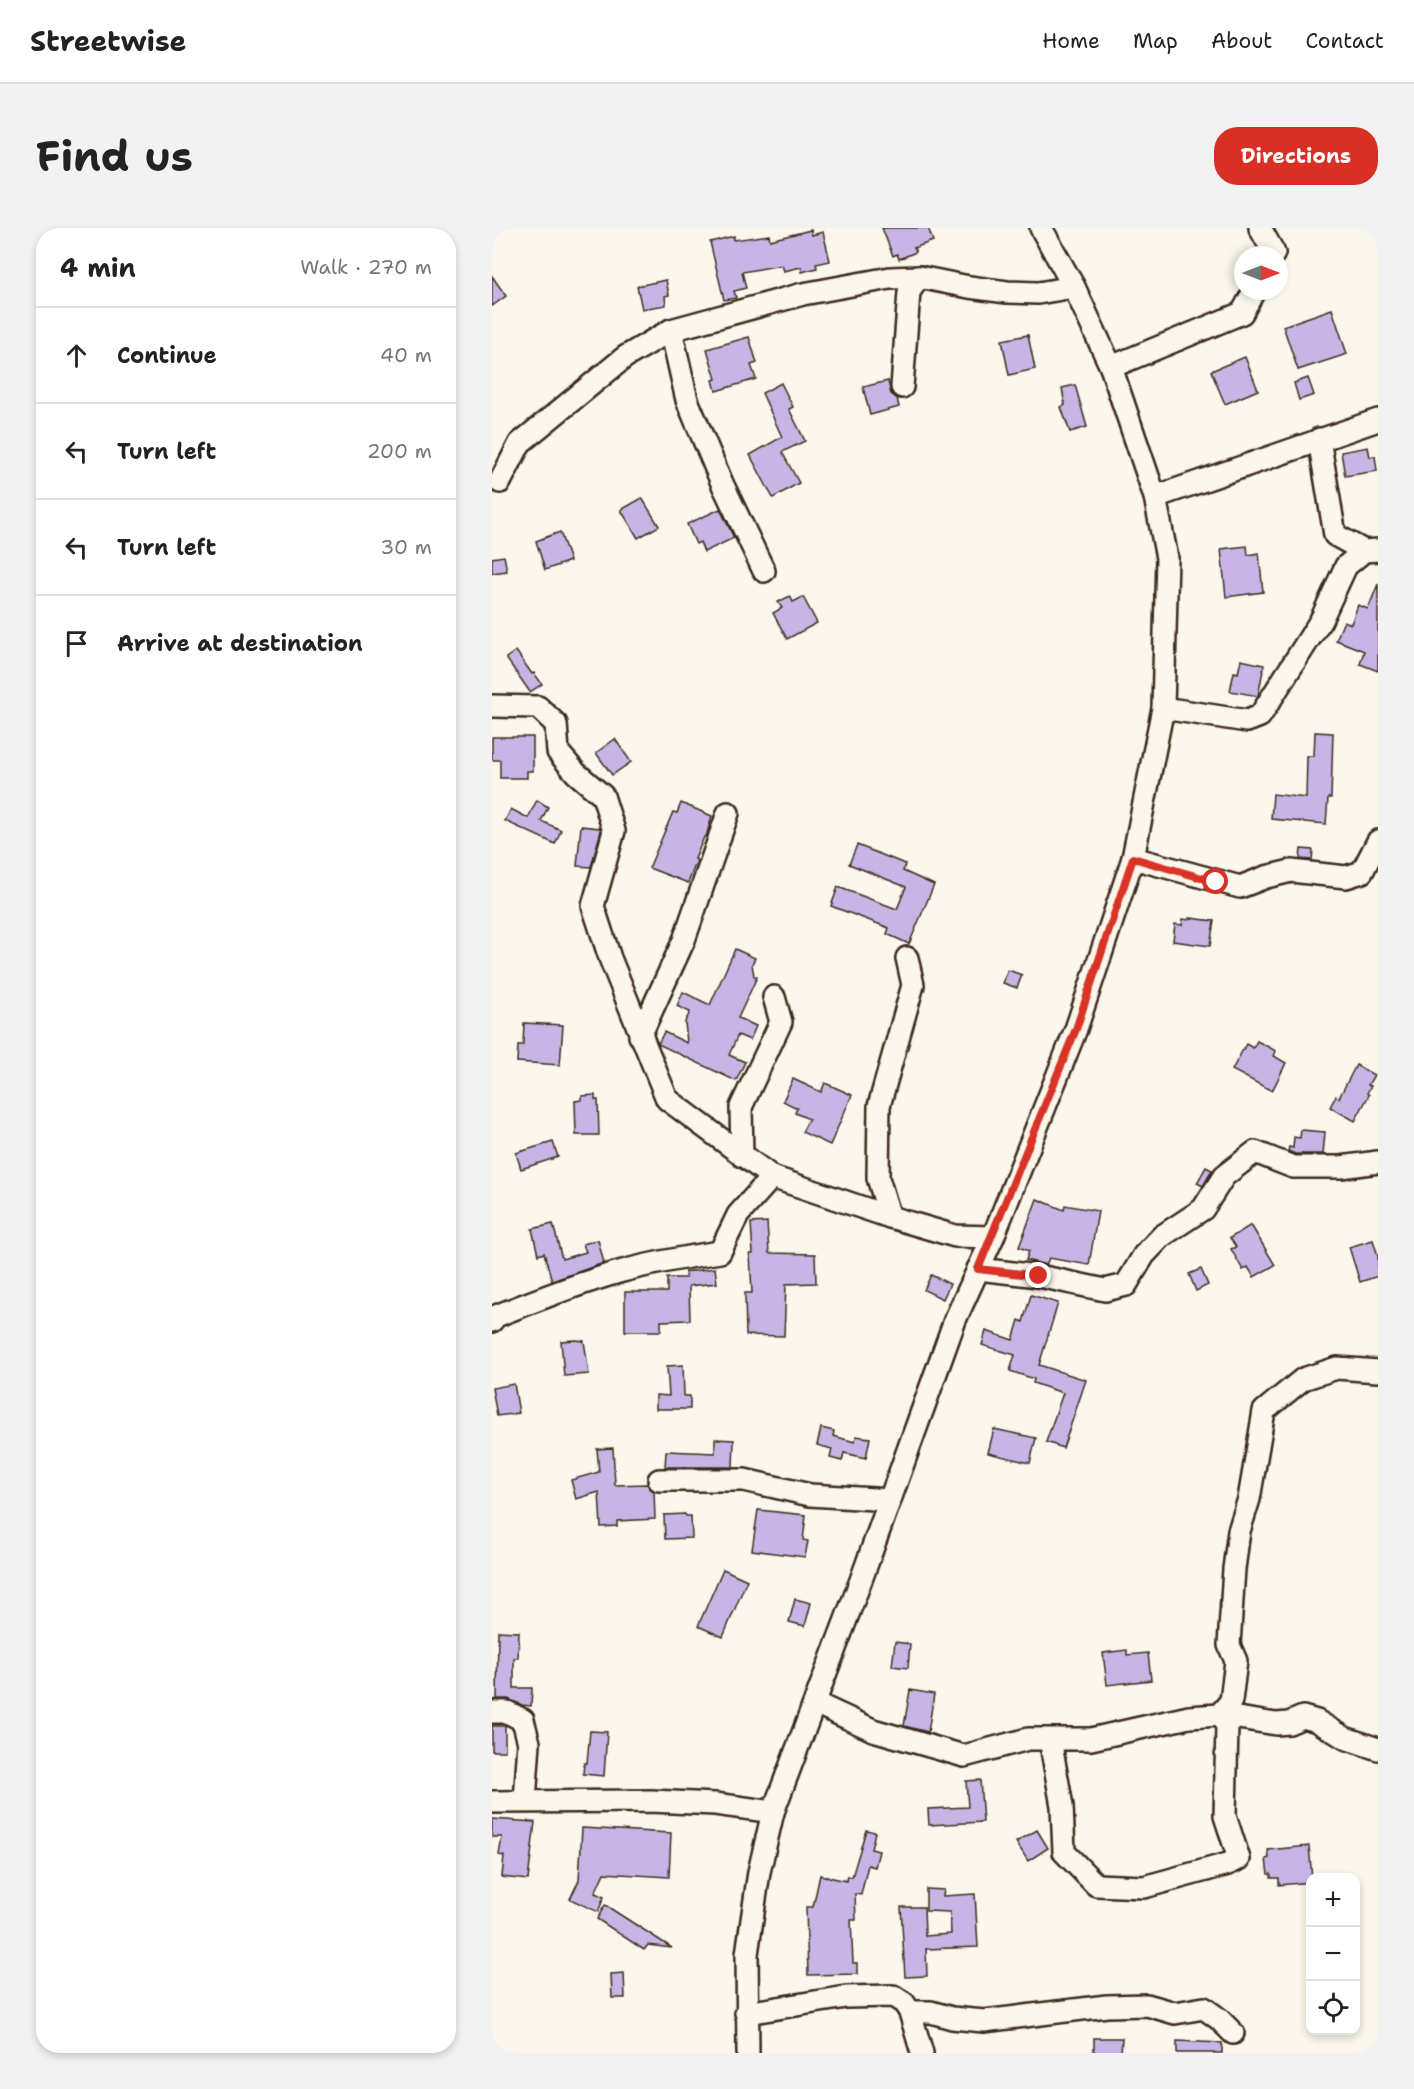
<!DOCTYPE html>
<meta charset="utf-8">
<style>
:root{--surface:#fff;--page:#f2f2f2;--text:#222;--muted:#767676;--line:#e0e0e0;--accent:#d93025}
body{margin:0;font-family:"Shantell Sans",sans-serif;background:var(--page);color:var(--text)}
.controls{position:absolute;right:18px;bottom:18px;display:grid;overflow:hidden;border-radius:12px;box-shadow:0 3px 9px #0003}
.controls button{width:54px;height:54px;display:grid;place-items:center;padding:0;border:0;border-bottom:2px solid var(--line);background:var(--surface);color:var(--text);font:30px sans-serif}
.compass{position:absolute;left:742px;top:18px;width:54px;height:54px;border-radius:50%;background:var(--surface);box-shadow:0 3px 9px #0003;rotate:90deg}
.stop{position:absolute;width:18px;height:18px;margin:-14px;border:4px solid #d93025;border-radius:50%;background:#fff}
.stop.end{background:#d93025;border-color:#fff;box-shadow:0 2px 6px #0008}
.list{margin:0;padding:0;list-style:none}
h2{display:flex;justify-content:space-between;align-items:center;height:78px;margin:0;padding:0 24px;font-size:26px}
h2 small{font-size:20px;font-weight:400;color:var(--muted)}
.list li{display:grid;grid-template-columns:39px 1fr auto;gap:18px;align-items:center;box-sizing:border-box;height:96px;padding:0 24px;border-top:2px solid var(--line)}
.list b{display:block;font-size:22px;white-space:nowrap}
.list em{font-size:20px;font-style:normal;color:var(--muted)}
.icon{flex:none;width:33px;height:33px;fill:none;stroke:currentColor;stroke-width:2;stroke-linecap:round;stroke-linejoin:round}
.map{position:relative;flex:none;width:886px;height:1825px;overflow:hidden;border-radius:24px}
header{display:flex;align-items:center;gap:36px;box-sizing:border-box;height:84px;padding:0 30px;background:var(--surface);border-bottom:2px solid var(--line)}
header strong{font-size:28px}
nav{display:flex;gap:33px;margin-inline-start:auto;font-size:21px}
.intro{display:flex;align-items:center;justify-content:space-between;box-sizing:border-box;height:144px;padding:0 36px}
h1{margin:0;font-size:42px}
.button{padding:15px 27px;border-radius:24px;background:var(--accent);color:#fff;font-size:21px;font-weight:700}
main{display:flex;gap:36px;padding:0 36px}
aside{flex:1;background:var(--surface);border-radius:24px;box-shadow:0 3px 9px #0003}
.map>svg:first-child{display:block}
</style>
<header>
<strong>Streetwise</strong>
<nav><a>Home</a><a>Map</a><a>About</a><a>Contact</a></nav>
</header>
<div class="intro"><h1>Find us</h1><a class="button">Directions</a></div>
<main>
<aside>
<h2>4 min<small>Walk · 270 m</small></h2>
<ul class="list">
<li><svg class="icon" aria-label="ahead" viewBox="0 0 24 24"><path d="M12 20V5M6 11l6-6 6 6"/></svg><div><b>Continue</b></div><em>40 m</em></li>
<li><svg class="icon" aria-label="left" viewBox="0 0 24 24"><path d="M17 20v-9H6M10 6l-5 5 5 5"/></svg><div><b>Turn left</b></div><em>200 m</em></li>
<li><svg class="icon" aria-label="left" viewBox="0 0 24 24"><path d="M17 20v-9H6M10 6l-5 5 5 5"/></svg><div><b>Turn left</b></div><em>30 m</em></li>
<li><svg class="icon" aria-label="arrive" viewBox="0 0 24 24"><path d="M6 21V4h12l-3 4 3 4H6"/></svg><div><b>Arrive at destination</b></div></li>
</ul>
</aside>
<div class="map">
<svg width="886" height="1825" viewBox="0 0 886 1825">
<rect width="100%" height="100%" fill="#fbf7ec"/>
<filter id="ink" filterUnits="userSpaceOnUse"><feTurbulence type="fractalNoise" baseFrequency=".0167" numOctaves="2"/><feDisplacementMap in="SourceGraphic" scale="12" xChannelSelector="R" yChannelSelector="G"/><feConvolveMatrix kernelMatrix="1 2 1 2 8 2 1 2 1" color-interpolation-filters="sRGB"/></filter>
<g filter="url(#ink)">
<!-- building -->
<g fill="#c8b5e6" stroke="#3b2a1e" stroke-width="1.5">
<path d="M390,0H436L441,13L422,20L424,24L407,31L405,26L401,28Z"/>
<path d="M319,2L320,7L331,4L338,33L324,36L325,40L310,44L309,39L292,43L290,37L250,44L254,60L242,63L244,70L232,72L218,14L242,8V12L277,7L278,12Z"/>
<path d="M0,48L14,68L0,78Z"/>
<path d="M174,52L177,67L173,68L174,77L150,81L145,58Z"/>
<path d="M840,81L855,126L806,142L791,98Z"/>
<path d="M536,107L543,141L517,147L510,112Z"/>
<path d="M257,109L265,135L259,137L264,151L224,163L221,152L224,151L215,121Z"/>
<path d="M753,129L766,162L733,176L719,143Z"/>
<path d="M816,150L822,167L807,172L802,155Z"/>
<path d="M396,153L399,166L405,170L407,179L378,187L371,159Z"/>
<path d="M289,155L301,179L297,181L313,213L290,224L307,255L281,270L258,227L290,209L270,165Z"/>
<path d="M583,157L595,199L578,204L569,179L573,177L570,160Z"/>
<path d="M876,219L878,229L883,228L885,243L853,248L849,224Z"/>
<path d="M150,270L167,298L146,310L129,282Z"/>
<path d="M228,281L242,310L212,324L208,314L204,316L195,296Z"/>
<path d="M68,304L78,333L53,342L44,313Z"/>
<path d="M755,318L756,327L767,325L771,364L734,369L729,321Z"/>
<path d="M12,328L15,343L0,345V330Z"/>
<path d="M886,356V443L868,436L872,423L844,412L852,393L859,396L866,377L876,381Z"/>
<path d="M298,368L301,374L311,369L325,395L295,411L281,385L290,380L286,374Z"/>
<path d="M24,423L40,446L42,445L50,456L38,464L14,430Z"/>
<path d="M749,432L772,437L766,468L738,463L742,444L746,445Z"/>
<path d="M823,504L841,505L839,570H836L834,596L779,591L781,566L814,570L815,528H822Z"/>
<path d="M0,509H41V543H35V550H8V532H0Z"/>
<path d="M123,511L139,534L120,547L104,525Z"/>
<path d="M45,572L56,579L49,593L69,602L63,616L13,593L19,581L36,590Z"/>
<path d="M189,575L220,588L214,609H212L203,631L205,632L196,655L157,640L181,584L185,585Z"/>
<path d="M89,598L108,600L109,603L99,639L85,638Z"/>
<path d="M365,617L413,636L411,643L442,657L417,716L395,706L397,700L339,678L346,659L405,681L414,659L357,636Z"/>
<path d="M809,621L821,622L820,632L808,631Z"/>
<path d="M698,690L722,693L718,718L681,713L683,696L690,697L691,691L697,692Z"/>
<path d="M243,721L263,730L260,736L262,748L265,749L246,790L264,798L258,812L246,807L237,827L253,834L244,853L166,816L172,804L195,815L193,794L198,784L185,778L191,764L218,777Z"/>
<path d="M516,742L530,747L525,760L511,755Z"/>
<path d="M32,795L71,797L68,837L25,834L26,817H31Z"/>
<path d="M765,813L784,823L782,828L794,835L780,863L740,842L754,816L761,820Z"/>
<path d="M864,837L882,847L876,857L879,858L875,865L877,867L863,893L838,879L844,868L847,870Z"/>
<path d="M301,851L329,864L333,855L360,867L338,917L310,904L317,891L303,885L305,880L291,873Z"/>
<path d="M103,867V872H106L107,907H84L83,873L90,872V868Z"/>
<path d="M809,902L833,904L831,926H803L796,923L797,919L801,920L802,909L808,910Z"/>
<path d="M61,914L66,929L29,941L24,925Z"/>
<path d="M714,939L720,942L711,958L705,955Z"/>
<path d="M545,971L572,982L573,977L606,983L597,1037L557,1030L554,1037L534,1032L537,1023L527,1019Z"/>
<path d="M275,994L277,1025L323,1026L324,1055L294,1056L292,1108L254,1107L253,1065H260L258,1026H261L259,995Z"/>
<path d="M61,996L70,1031L94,1024L91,1016L106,1012L112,1035L60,1053L52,1025L46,1027L40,1001Z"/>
<path d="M759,997L783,1037L762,1049L756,1039L751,1042L739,1021L744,1019L738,1010Z"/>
<path d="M881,1012L886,1028V1048L868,1054L857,1019Z"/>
<path d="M223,1040L225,1055L197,1058L198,1092L169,1093V1103H133V1064H175V1050H194L193,1044Z"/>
<path d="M709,1041L716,1057L704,1063L697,1046Z"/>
<path d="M439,1047L458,1056L451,1071L432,1062Z"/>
<path d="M539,1067L566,1075L547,1137L594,1152L571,1220L554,1214L571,1165L541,1155L542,1151L518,1143L523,1127L490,1117L494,1103L521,1112L527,1092L531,1094Z"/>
<path d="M84,1112L92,1113L97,1146L72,1148L69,1113Z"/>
<path d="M191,1137L192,1168H198V1181H164V1167L177,1168L175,1138Z"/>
<path d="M22,1156L27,1185L5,1188L0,1160Z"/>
<path d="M329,1200L342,1203L341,1208L363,1214L364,1208L378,1210L374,1230L352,1225L350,1233L338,1230L340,1221L325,1217Z"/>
<path d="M502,1201L544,1210L538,1235L496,1225Z"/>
<path d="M223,1211L242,1212L241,1239H173L174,1223L223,1225Z"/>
<path d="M121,1220L123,1257L155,1256L162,1263L163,1291L125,1293V1298L109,1299L107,1264L84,1271L79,1252L107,1244L105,1221Z"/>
<path d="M266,1282L314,1287L311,1312L316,1313L313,1329L260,1322Z"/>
<path d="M193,1286L194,1288H199L200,1310L173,1311L172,1287Z"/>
<path d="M231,1341L255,1352L231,1409L206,1398Z"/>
<path d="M303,1371L319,1375L313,1398L297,1394Z"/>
<path d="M6,1403L27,1404L26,1430H22V1460H40L39,1478L30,1477L16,1471H5Z"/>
<path d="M403,1414L418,1416L416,1440L400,1438Z"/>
<path d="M635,1422V1427L656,1425L659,1452L615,1457L611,1425Z"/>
<path d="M418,1462L442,1466L436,1504L412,1498Z"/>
<rect x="0" y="1498" width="13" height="25"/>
<path d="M98,1503L115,1504L112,1548L91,1546L92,1535H95Z"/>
<path d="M488,1552L491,1594L437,1597L436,1581L476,1579L474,1553Z"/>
<path d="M0,1591L43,1594L36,1652L10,1649L12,1628L7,1627L10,1609H0Z"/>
<path d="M90,1600L179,1605L177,1649L112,1645L103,1665L112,1669L106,1684L78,1671L87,1652Z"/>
<path d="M374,1602L383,1604L379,1621L387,1623L383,1639L376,1637L369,1667L363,1666L364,1692H359L361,1735H365V1746L316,1747L314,1679H321L328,1647L354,1653L355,1648L360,1649Z"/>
<path d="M545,1602L556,1620L536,1633L524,1614Z"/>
<path d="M817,1618L820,1650L819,1654L787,1657V1650H779V1646H776L774,1631L777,1630L776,1622Z"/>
<path d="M434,1661L452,1662L451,1668L483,1666L486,1719L434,1721L435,1748L413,1749L409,1679H432L433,1708L459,1706L458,1684L434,1683Z"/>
<path d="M113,1677L180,1720L156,1717L152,1722L105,1691Z"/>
<path d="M132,1745L133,1770H120L119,1746Z"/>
<path d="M602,1810H630L629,1825H602Z"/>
<path d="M685,1813L730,1815V1825H685Z"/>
</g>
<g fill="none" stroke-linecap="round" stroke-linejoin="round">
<defs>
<g id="minor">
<path d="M768,0L782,25L781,27"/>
<path d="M179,102L195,172L230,255L272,343"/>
<path d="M619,139L750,85L762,63"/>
<path d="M410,159L417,64L427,49"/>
<path d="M827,211L843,307L872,323"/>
<path d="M8,254L28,215L133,129L179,102L311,66L398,50L427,49L477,59L515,64L546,65L582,59"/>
<path d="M663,269L886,192"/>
<path d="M0,478L46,479L64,496L66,524L84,545L111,568L122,603L101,678L118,730L175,871L280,949L398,989L463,1008L501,1009"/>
<path d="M671,480L755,493L768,488L829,392L854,338L872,323L886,322"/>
<path d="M641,630L748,659L774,649L799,643L854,649L870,644L886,613"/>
<path d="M148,808L192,712L236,585"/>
<path d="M250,928L249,879L289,794L282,769"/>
<path d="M398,989L386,950L387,878L421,757L415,730"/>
<path d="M486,1041L547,1048L613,1062L634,1057L652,1027L670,1008L711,981L732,948L763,924L801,939H849L886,934"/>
<path d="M0,1093L4,1088C44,1072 85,1056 127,1044C160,1035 194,1029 228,1024L246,987L280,949"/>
<path d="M886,1143L845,1140L811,1151L772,1183L757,1271L747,1303L742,1341L737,1417L744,1433L739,1473L727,1487L784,1496L797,1495L811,1489L825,1493L853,1510L886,1521"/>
<path d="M167,1252H252L318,1267L398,1272"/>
<path d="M323,1475L381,1502L472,1528L536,1511H599L697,1489L727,1487L735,1497L733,1588L747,1631L736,1636L652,1659L604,1657L572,1624L570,1578L558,1511"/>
<path d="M0,1484H15L31,1492L37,1515L33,1573"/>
<path d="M0,1574L159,1573L223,1576L281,1584"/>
<path d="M418,1784H439L460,1790L492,1793L615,1778L655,1777L683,1785L712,1780L727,1791L741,1805"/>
<path d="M254,1785L354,1769L401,1768L412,1775L418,1784L430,1825"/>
<path d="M256,1825L255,1726L267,1644L281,1584L369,1352L463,1092L501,1009L584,801L641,630L671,480L675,330L663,269L619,139L582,59L549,0"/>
</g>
</defs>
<!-- minor casing -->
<use href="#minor" stroke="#3b2a1e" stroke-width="26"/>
<!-- minor -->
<use href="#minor" stroke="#fbf7ec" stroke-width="21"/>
</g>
</g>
<g fill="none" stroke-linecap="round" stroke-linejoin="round" filter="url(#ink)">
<!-- route -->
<path stroke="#d93025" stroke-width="8" d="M547,1048L486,1041L584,801L641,630L724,654"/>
</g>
</svg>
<div class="controls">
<button>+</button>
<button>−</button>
<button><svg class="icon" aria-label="locate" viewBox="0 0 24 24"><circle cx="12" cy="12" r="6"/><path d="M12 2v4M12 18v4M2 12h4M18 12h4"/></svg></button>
</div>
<svg class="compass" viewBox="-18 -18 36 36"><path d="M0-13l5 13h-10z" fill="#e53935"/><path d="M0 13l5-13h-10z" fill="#767676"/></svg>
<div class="stop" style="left:724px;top:654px"></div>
<div class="stop end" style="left:547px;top:1048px"></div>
</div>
</main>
